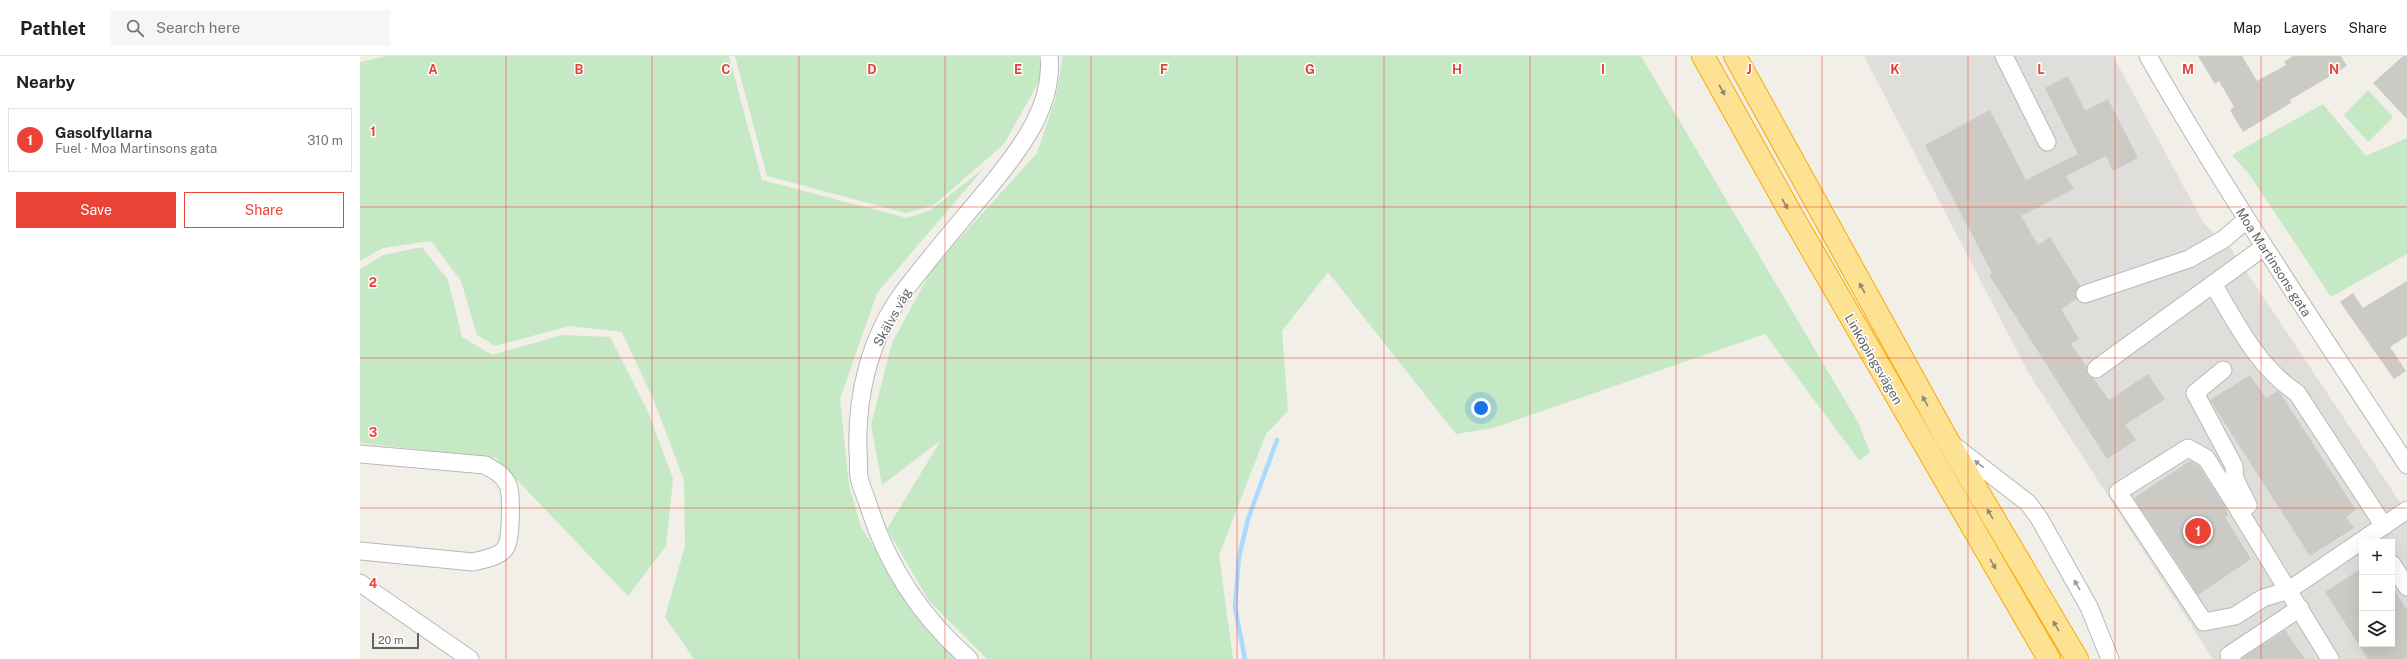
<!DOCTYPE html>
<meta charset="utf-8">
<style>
:root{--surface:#fff;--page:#f6f6f6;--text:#202124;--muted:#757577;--line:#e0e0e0;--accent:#ea4335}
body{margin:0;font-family:"Public Sans",sans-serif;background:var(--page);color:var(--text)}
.controls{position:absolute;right:12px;bottom:12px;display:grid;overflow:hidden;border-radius:0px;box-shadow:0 4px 16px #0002}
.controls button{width:36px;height:36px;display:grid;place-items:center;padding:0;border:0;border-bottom:1px solid var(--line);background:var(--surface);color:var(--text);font:20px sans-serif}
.scale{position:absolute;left:12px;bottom:10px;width:47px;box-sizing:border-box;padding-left:4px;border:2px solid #5f6368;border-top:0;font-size:11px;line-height:14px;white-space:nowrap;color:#5f6368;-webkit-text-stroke:3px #fff;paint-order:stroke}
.you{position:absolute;left:1121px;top:352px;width:14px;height:14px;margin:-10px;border:3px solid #fff;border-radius:50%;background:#1a73e8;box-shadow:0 0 0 6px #1a73e833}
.badge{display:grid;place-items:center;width:26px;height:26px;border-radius:50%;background:var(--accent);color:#fff;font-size:13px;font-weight:700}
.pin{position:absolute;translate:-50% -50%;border:2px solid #fff;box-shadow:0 1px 4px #0006}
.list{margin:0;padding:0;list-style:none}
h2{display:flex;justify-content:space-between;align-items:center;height:52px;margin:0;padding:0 16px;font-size:17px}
h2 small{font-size:13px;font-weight:400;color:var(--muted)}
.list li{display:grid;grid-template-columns:26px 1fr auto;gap:12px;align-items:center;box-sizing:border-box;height:64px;margin:0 8px 8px;padding:0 8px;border:1px solid var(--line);border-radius:0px}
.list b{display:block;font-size:15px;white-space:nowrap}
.list p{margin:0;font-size:13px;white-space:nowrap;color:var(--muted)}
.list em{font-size:13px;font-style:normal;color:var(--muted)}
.actions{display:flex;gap:8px;padding:12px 16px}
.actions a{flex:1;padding:9px 0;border:1px solid var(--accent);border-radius:0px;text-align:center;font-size:14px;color:var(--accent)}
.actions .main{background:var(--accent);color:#fff}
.icon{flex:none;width:22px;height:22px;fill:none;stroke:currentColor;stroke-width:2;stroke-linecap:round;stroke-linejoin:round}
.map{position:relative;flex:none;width:2047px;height:603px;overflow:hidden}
header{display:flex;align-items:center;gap:24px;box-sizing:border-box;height:56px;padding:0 20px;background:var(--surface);border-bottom:1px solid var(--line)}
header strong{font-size:19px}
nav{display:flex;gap:22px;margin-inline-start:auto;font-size:14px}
.search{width:280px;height:36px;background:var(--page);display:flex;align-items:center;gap:10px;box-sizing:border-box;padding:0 14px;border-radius:0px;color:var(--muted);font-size:15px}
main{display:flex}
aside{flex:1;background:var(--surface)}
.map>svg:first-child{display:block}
</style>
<header>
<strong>Pathlet</strong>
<div class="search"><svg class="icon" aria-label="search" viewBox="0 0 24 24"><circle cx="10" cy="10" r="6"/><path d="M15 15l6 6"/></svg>Search here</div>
<nav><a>Map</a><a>Layers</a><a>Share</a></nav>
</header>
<main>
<aside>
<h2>Nearby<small></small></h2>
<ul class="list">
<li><span class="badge">1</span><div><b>Gasolfyllarna</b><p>Fuel · Moa Martinsons gata</p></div><em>310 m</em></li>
</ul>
<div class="actions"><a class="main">Save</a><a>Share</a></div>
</aside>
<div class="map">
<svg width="2047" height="603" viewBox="0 0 2047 603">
<rect width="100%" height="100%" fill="#f1efe8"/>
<!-- industrial -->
<path fill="#e0deda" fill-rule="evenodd" d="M1504,0H1753L1844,168L1870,191L2047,457V603H1853L1668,316ZM2002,486H2032V588H2002Z"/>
<!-- green -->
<g fill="#c5e8c5">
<path d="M26,0H369L402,124L547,162L571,154L624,112L517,237L480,343L489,429L501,471L567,573L599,603H334L305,561L325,490L324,424L294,345L262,276L209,270L135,290L117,279L101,225L71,185L23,192L0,205V6Z"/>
<path d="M375,0H679L681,22L644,88L574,149L546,157L407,120Z"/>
<path d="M703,0H1281L1499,368L1510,397L1499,404L1405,278L1133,372L1096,378L968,216L922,275L928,355L906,378L859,499L873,603H627L569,545L527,473L581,384L522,429L511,369L532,287L572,213L677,97L695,44Z"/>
<path d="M2008,34L2033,61L2008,86L1984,59Z"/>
<path d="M1963,48L2006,100L2047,82V198L1971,241L1889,118L1872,99Z"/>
<path d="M62,191L88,224L102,281L132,299L202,279L250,281L289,358L313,423L306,490L268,540L136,402L0,387V213L23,199Z"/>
</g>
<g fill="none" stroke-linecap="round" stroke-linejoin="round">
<!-- stream -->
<path stroke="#aadaff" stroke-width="4.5" d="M885,603L875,551L879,501L888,463L917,384"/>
</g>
<!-- building -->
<g fill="#cccac5">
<path d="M1838,0H1882L1897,25L1926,9L1924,6L1933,0H1981L1987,10L1930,44L1931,47L1883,76L1870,54L1874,51L1859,25L1855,28Z"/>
<path d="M2043,0H2047V63L2013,27Z"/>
<path d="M1708,20L1725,55L1748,43L1778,102L1753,115L1746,100L1706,120L1714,133L1661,160L1678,189L1690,181L1720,230L1715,236L1717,243L1701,253L1719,283L1711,288L1727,311L1728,319L1734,323L1749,344L1788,318L1805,343L1765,369L1776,384L1747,403L1629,219L1632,217L1565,89L1630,54L1666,124L1718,98L1685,32Z"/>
<path d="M2047,225V280L2030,291L2046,315L2034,323L1980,246L1993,237L2003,252Z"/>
<path d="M1890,319L1906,342L1917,335L1920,337L1996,454L1986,461L1994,472L1950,500L1850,344Z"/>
<path d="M1830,405L1839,410L1864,449L1868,459L1865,461L1891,503L1838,539L1774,442Z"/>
<path d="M2002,512V588H2032V530L2047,554V603H2008L1965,536Z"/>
<path d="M1925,574L1945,603H1882V602Z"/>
</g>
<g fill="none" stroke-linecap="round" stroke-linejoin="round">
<defs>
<g id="minor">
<path d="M1644,0L1687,86"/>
<path d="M1788,0C1868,140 1959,274 2047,409"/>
<path d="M1853,228C1876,266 1898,312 1937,337L2024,470"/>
<path d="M1725,238L1829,203L1864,183L1886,164"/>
<path d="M1736,313L1904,191"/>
<path d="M1863,314L1835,337L1874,410L1875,423L1888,449L1880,456L1970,603"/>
<path d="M1593,389L1668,447L1679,462L1729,551L1750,603"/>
<path d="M0,398L125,409C134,414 144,419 148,429C152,438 151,483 146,491C141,501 123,503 113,506L0,495"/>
<path d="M1880,456L1846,402L1828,392L1758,436L1844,566L1875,560L1903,542L1929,534L2047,454"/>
<path d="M2032,508L2047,531"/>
<path d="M0,527L110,603"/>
<path d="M609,603C562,562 528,511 509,451C506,441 501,431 499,421C498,413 499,404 498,396C496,341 509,284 542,238C571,199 604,162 635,124C663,89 694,48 689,0"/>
<path d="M1872,603L1869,599L1940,552"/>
</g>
<g id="highway">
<path d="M1343,0L1434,163L1689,603"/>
<path d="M1375,0L1588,385L1717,603"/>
</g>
</defs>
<!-- minor casing -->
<use href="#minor" stroke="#b5b8bc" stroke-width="19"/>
<!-- highway casing -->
<use href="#highway" stroke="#f9ab00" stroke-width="24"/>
<!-- minor -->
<use href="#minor" stroke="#fff" stroke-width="17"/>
<!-- highway -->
<use href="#highway" stroke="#fde293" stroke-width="22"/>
</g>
<!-- one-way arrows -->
<defs><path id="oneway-solid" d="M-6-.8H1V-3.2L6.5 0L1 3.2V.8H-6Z"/></defs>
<g fill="#8e8975">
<use href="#oneway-solid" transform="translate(1362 34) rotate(61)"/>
<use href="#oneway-solid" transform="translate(1425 148) rotate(61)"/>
<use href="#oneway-solid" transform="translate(1502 232) rotate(-119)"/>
<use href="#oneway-solid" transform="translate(1565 345) rotate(-119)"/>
<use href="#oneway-solid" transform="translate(1630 458) rotate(-120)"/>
<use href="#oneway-solid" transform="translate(1633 508) rotate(60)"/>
<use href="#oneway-solid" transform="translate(1696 570) rotate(-120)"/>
</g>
<g fill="#979a9d">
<use href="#oneway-solid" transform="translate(1619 408) rotate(-143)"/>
<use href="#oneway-solid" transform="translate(1717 529) rotate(-120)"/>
</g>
<!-- grid -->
<path fill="none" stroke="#ea4335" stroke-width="1" stroke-opacity="0.55" d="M146,0V603M292,0V603M439,0V603M585,0V603M731,0V603M877,0V603M1024,0V603M1170,0V603M1316,0V603M1462,0V603M1608,0V603M1755,0V603M1901,0V603M0,151H2047M0,302H2047M0,452H2047"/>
<g text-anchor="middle" stroke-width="3" stroke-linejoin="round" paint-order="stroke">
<!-- street labels -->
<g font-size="13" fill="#5f6368" stroke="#fff">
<text transform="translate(1914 206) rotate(57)" y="5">Moa Martinsons gata</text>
<text transform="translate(532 261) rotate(-61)" y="5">Skälvs väg</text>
<text transform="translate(1514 303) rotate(60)" y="5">Linköpingsvägen</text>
</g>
</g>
<g font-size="13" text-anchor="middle" font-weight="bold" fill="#ea4335" stroke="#fff" stroke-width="3" stroke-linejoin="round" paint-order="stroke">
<text x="73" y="18">A</text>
<text x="219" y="18">B</text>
<text x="366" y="18">C</text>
<text x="512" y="18">D</text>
<text x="658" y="18">E</text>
<text x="804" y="18">F</text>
<text x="950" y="18">G</text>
<text x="1097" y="18">H</text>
<text x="1243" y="18">I</text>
<text x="1389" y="18">J</text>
<text x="1535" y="18">K</text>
<text x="1681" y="18">L</text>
<text x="1828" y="18">M</text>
<text x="1974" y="18">N</text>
<text x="13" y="80">1</text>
<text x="13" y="231">2</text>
<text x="13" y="381">3</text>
<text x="13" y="532">4</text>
</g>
</svg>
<div class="controls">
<button>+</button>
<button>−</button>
<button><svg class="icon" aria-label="layers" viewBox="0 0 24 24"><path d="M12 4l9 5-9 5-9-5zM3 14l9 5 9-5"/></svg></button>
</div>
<div class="scale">20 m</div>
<div class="you"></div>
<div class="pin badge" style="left:1838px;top:475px">1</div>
</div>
</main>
